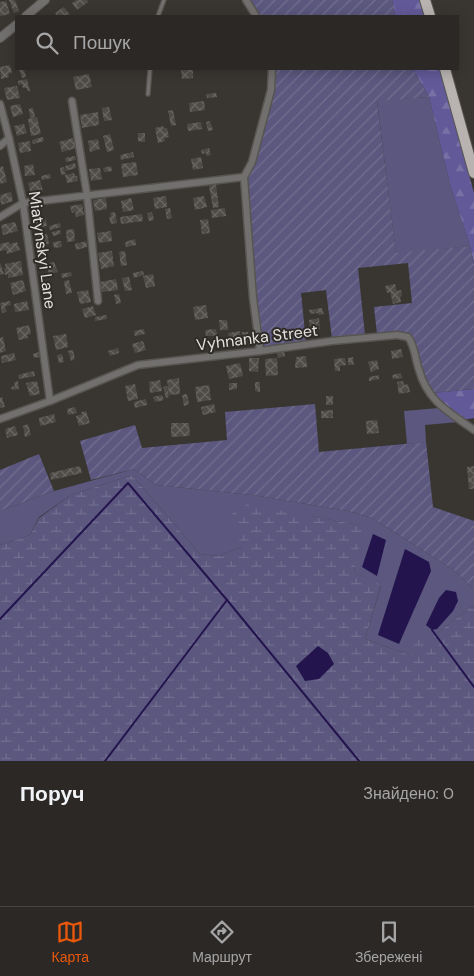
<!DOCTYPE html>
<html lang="uk">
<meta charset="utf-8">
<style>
:root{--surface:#2b2826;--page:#33302e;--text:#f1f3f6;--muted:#a6a6a7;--line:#474443;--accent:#ea580c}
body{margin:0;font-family:"DM Sans",sans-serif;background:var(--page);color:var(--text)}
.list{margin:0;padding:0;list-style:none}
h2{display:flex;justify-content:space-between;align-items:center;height:65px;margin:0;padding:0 20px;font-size:21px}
h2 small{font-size:16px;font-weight:400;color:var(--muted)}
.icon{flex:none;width:28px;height:28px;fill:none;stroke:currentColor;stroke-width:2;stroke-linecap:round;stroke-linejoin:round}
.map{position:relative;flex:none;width:474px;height:761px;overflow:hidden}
.search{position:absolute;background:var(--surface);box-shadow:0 2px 12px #0003;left:15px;right:15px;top:15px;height:55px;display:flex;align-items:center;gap:12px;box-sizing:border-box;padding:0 18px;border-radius:0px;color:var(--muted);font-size:19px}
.sheet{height:145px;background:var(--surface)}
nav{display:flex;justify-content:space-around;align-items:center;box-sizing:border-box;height:70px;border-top:1px solid var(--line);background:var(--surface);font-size:14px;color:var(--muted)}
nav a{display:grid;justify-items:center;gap:2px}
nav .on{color:var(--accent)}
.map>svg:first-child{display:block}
</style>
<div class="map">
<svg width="474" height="761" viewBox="0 0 474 761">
<defs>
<pattern id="forest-firs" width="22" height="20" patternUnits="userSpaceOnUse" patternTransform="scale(1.25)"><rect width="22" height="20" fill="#625998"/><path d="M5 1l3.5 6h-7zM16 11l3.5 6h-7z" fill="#7871a6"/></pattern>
<pattern id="wetland-marsh" width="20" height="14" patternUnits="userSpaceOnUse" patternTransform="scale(1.25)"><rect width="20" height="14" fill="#5b577e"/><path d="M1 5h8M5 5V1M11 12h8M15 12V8" fill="none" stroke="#726f90"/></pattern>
<pattern id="garden-furrows" width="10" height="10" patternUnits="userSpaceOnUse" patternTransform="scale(1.25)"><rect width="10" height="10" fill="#5b577e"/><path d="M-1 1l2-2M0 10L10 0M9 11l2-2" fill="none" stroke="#726f90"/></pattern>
<pattern id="building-cross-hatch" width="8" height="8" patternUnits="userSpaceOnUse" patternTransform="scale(1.25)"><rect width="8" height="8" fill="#4f4c48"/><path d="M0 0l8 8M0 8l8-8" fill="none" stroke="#686662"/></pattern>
</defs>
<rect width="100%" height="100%" fill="#393632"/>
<!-- grass -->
<g fill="#5b577e">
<path d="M429,97L451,188L470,246L396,254L377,100Z"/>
<path d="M439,408L458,422L425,425L426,442L407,444L404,411Z"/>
<path d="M134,469L156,485L252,495L348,511L372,518L455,571L474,590V608L472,606L410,655L365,639L381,586L354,572L363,526L310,516L242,547L218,556L200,554L132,475L71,495L39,517L30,535L0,545V511L54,491Z"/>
</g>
<!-- forest -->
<g fill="url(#forest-firs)">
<path d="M392,0H419L424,16H395Z"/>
<path d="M413,69H440L474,193V264L470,246L451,188L429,97Z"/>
<path d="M474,389V418L463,420L442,404L432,393Z"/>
</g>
<!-- wetland -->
<path fill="url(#wetland-marsh)" d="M132,475L200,554L218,556L242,547L230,515L247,504L364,526L354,572L381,585L365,639L410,655L419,633L430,639L472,606L474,608V761H0V545L30,535L39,518L71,495Z"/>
<!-- garden -->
<g fill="url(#garden-furrows)">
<path d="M248,0H392L395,16H258Z"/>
<path d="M274,69H413L429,97L377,101L396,253L470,246L474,264V389L432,393L422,371L414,341L409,334H377L374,307L412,303L408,263L358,268L365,335L332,339L326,290L301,293L306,342L262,349L256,298L246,178Z"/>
<path d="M315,404L319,452L426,442L433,507L474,521V590L455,571L372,518L348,511L252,495L156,485L134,469L91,480L80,441L135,425L142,448L227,440L225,412Z"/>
<path d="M39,454L54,491L0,511V470Z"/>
</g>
<!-- water -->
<g fill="#23144d">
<path d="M373,534L386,540L377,576L362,567Z"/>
<path d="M405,549L429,562L431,571L399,644L378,635Z"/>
<path d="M446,590L456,592L458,601L453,611L437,629L432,630L426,625L439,598Z"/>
<path d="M318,646L328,653L334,664L319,679L305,681L296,666Z"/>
</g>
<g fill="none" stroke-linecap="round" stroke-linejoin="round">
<!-- stream -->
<g stroke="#23144d" stroke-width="2">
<path d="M0,619L128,483L227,600L359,761"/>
<path d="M432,630L474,687"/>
<path d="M105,761L227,600"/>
</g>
</g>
<!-- building -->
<g fill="url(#building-cross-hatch)">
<path d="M9,0H15L19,11L14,13Z"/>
<path d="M76,0H87L88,2L77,10L72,3Z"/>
<path d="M6,1L10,14L0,16V2Z"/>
<path d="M64,7L71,16H57L55,13Z"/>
<path d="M10,65L12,73L8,74L9,77L1,79L0,67Z"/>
<path d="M19,69H24L26,77L22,78Z"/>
<path d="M193,69V78L182,79L181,70Z"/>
<path d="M89,74L92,87L76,90L73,77Z"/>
<path d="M27,79L30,91H27V88H23L22,84L18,85V81Z"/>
<path d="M17,86L20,98L7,100L4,88Z"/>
<path d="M216,93L217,97L207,98L206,94Z"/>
<path d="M204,101L205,110L190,112L189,103Z"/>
<path d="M20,104L23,114L13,117L10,106Z"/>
<path d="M109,107L112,120L104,121L102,108Z"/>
<path d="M33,108L35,117L30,118L29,109Z"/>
<path d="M173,110L176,125L171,126L168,111Z"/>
<path d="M98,112L99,125L82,128L80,115Z"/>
<path d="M37,117L41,134L31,136L28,119Z"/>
<path d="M210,121L213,130L208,131L206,122Z"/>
<path d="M201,122L202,129L188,131L187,124Z"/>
<path d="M24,124L27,133L17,136L14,126Z"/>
<path d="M163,126L164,128H167L169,137L164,138L165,141L158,143L155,128Z"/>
<path d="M138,133H145V142L138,141Z"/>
<path d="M110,134L114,150L107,152L103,136Z"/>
<path d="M43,137L44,141L33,144L32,140Z"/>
<path d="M73,138L76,148L62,152L59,142Z"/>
<path d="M98,139L100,149L90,152L88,141Z"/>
<path d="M30,141L31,151L20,153L18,143Z"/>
<path d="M209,148L211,155L207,156L206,153L202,154L201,150Z"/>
<path d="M133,152L134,157L121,160L120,155Z"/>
<path d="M75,156L76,160L66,162L65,158Z"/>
<path d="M201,157L203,168L193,170L191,159Z"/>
<path d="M136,162L138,175L123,177L121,164Z"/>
<path d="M75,163L76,168L66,171L65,166Z"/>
<path d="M33,164L35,175L25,176L24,166Z"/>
<path d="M3,166L7,182L0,184V167Z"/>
<path d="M111,166L112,171L104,172L103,168Z"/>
<path d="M64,167L66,174L61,175L60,168Z"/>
<path d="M100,168L102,179L91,181L89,169Z"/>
<path d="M74,173L75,176H77L78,181L67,183L65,175Z"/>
<path d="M50,174L51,178L42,180L41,176Z"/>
<path d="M40,180L43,191L31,194L28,183Z"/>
<path d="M216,185L219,207L213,208L209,186Z"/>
<path d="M11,192L13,201L1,205L0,195Z"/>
<path d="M166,196L167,207L155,209L153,198Z"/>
<path d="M204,196L207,207L195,210L193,198Z"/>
<path d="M106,198L107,209L95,211L93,200Z"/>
<path d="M131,198L134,210L123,212L121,201Z"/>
<path d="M82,204L84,215L76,217L75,212L72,213L70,206Z"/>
<path d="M170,208L172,218L167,219L165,209Z"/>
<path d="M225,208L226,216L212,218L211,210Z"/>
<path d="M115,212L117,223L111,224L109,217L111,216L110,213Z"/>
<path d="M152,212L154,220L149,221L147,213Z"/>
<path d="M142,214L143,221L121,224L120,217Z"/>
<path d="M45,217L47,226L37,228L35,219Z"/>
<path d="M208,219L210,233L202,234L200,220Z"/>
<path d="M15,222L18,231L3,235L1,225Z"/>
<path d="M60,223L61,227L50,230L49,226Z"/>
<path d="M74,229L75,241L67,242L66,230Z"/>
<path d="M60,230L61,234L53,236L52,232Z"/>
<path d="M111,231L112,241L99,243L97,233Z"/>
<path d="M47,234L49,244L39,246L37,236Z"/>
<path d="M135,239L136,245L126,247L125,242Z"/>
<path d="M61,241L62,247L54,248L53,242Z"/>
<path d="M86,241L87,247L76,250L75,244Z"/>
<path d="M9,242L10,244L17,242L20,250L7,254L6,250L0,251V244Z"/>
<path d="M112,251L114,266L101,269L98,253Z"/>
<path d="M125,251L127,265L121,266L119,252Z"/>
<path d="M21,261L23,275L8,278V274L5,275L4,268H6L5,264Z"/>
<path d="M0,262L4,274L0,275Z"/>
<path d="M54,262L58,272L49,274L46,264Z"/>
<path d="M143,271L144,275L134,278L133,273Z"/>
<path d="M71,272L72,276L62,278L61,274Z"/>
<path d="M153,274L155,286L146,288L143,276Z"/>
<path d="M129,277L132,290L125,291L122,278Z"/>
<path d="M116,279L118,290L102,292L100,282Z"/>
<path d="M23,280L26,291L13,295L10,283Z"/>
<path d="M69,280L72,293L66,294L64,281Z"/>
<path d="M395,284L397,291L401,290L402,296L400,297L401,302L393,304L390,292L387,293L385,286Z"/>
<path d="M88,290L91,302L80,304L77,292Z"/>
<path d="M119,294L121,303L116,304L114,295Z"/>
<path d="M10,301L11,305L5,306L7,312L2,313L0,303Z"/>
<path d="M27,301L29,310L15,312L14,304Z"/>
<path d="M206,305L208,318L195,320L193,307Z"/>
<path d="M93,306L96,315L85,318L82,309Z"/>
<path d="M322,308L324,314L319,315L318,313L310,314L309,310Z"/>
<path d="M106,315L107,319L95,321V317Z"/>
<path d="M319,318L320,329L310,331L309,320Z"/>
<path d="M219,320H227L228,330H220Z"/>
<path d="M29,325L31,334L27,335L28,338L19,340L16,328Z"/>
<path d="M144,329L145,334L135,336L134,331Z"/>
<path d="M216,329L217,336H206L205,330Z"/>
<path d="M240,331L241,340L230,342L228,333Z"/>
<path d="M242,332H248L249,345H244Z"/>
<path d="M66,334L68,347L56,350L53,336Z"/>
<path d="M3,337L6,351L0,353V338Z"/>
<path d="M143,341L146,350L135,353L132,344Z"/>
<path d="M118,348L119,353L110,356L108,351Z"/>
<path d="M401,349L403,357L392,359L391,351Z"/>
<path d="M73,350L75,359L71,361L68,351Z"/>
<path d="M284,351L285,356L278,358L277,353Z"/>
<path d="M39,352L40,357L34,358L33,354Z"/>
<path d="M14,353L16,360L2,363L1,356Z"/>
<path d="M62,354L64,362L59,363L57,355Z"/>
<path d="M306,356L307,367L295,368L296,357Z"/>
<path d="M353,357L354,365H348V358Z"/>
<path d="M249,358H259L258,372L249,371Z"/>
<path d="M277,358L278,375L266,376L265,359Z"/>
<path d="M345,358L346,365L340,366V371H335L334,359Z"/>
<path d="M377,360L379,369L371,372L368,362Z"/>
<path d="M240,363L243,376L229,379L226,366Z"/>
<path d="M34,371L35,376L19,379L18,375Z"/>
<path d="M401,373L402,378L393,379L392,375Z"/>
<path d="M379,375V379L369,381V377Z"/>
<path d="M179,378L180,394L169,395L167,380Z"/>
<path d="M160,380L162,391L150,393L149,382Z"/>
<path d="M18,381L19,389L12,390L11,387L15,386L14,382Z"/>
<path d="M37,381L40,394L30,396L26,383Z"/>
<path d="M403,381L404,385L408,384L410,392L399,394L397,382Z"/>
<path d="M255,382H260V392L255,391Z"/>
<path d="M229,383H237V389L229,390Z"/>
<path d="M135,384L138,399L128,401L125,386Z"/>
<path d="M209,385L211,400L197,402L195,387Z"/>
<path d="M167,386L169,397L166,398L163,387Z"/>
<path d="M187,394L189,404L184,406L182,395Z"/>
<path d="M162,395L164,400L155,402L153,397Z"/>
<rect x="326" y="396" width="7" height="9"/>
<path d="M2,397L5,407L0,408V398Z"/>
<path d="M146,399L147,405L135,408L134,402Z"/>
<path d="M214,404L216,412L203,415L201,407Z"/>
<path d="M75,407L77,413L68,415L67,409Z"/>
<path d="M333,410V418H321V411Z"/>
<path d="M86,411L90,423L79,426L76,416L82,414L81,412Z"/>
<path d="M54,414L56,422L40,426L39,418Z"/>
<path d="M377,420L379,433L367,434L366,421Z"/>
<path d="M171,423H189L190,436L171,437Z"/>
<path d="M28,424L31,435L25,437L23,426Z"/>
<path d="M15,426L18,435L7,438L5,429Z"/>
<path d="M80,466L82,473L51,480L50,473Z"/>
<path d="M474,466V489H469L467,467Z"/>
</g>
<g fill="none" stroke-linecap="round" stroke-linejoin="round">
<defs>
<g id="service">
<path d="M158,16L164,0"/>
<path d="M148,94L150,69"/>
</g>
<g id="minor">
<path d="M246,0L256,16"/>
<path d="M72,101L87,195L98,301"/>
<path d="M0,104L9,138L23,203L50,401"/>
<path d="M0,146L9,138"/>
<path d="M0,217L23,203L244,177"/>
<path d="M260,351L253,298L244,177L252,162L271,90L272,69"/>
<path d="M0,419L50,401L138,365L260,351L332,341L397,335L408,337C415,346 415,359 419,370C428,402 449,412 474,430"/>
</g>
<g id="tertiary">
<path d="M26,16L45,0"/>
<path d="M0,38L16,25"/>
</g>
<g id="trunk">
<path d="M425,0L430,16"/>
<path d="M445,69L474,173"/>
</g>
</defs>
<!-- service casing -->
<use href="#service" stroke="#585551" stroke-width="5.5"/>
<!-- minor casing -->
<use href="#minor" stroke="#585551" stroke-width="9"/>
<!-- tertiary casing -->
<use href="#tertiary" stroke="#585551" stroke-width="10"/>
<!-- trunk casing -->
<use href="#trunk" stroke="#585551" stroke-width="12"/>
<!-- service -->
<use href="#service" stroke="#72706e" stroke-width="3"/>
<!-- minor -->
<use href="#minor" stroke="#72706e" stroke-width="6"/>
<!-- tertiary -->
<use href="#tertiary" stroke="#72706e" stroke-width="8"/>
<!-- trunk -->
<use href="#trunk" stroke="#b8b3b0" stroke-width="10"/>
</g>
<g text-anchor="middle" stroke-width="4" stroke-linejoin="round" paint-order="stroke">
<!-- street labels -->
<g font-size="16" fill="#e3e1df" stroke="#2f2c28">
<text transform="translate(43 250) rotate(82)" y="6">Miatynskyi Lane</text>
<text transform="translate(257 337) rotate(-7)" y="6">Vyhnanka Street</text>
</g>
</g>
</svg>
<div class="search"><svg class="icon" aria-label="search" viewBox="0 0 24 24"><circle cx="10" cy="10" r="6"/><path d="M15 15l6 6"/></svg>Пошук</div>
</div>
<section class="sheet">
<h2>Поруч<small>Знайдено: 0</small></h2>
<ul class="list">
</ul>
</section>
<nav>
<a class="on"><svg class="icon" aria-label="map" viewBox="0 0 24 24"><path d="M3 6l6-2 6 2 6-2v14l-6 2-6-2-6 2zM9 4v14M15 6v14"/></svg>Карта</a>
<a><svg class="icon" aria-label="directions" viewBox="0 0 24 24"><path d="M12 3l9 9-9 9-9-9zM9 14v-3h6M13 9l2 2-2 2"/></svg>Маршрут</a>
<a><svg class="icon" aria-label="saved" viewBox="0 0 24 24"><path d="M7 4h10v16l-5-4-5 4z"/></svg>Збережені</a>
</nav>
